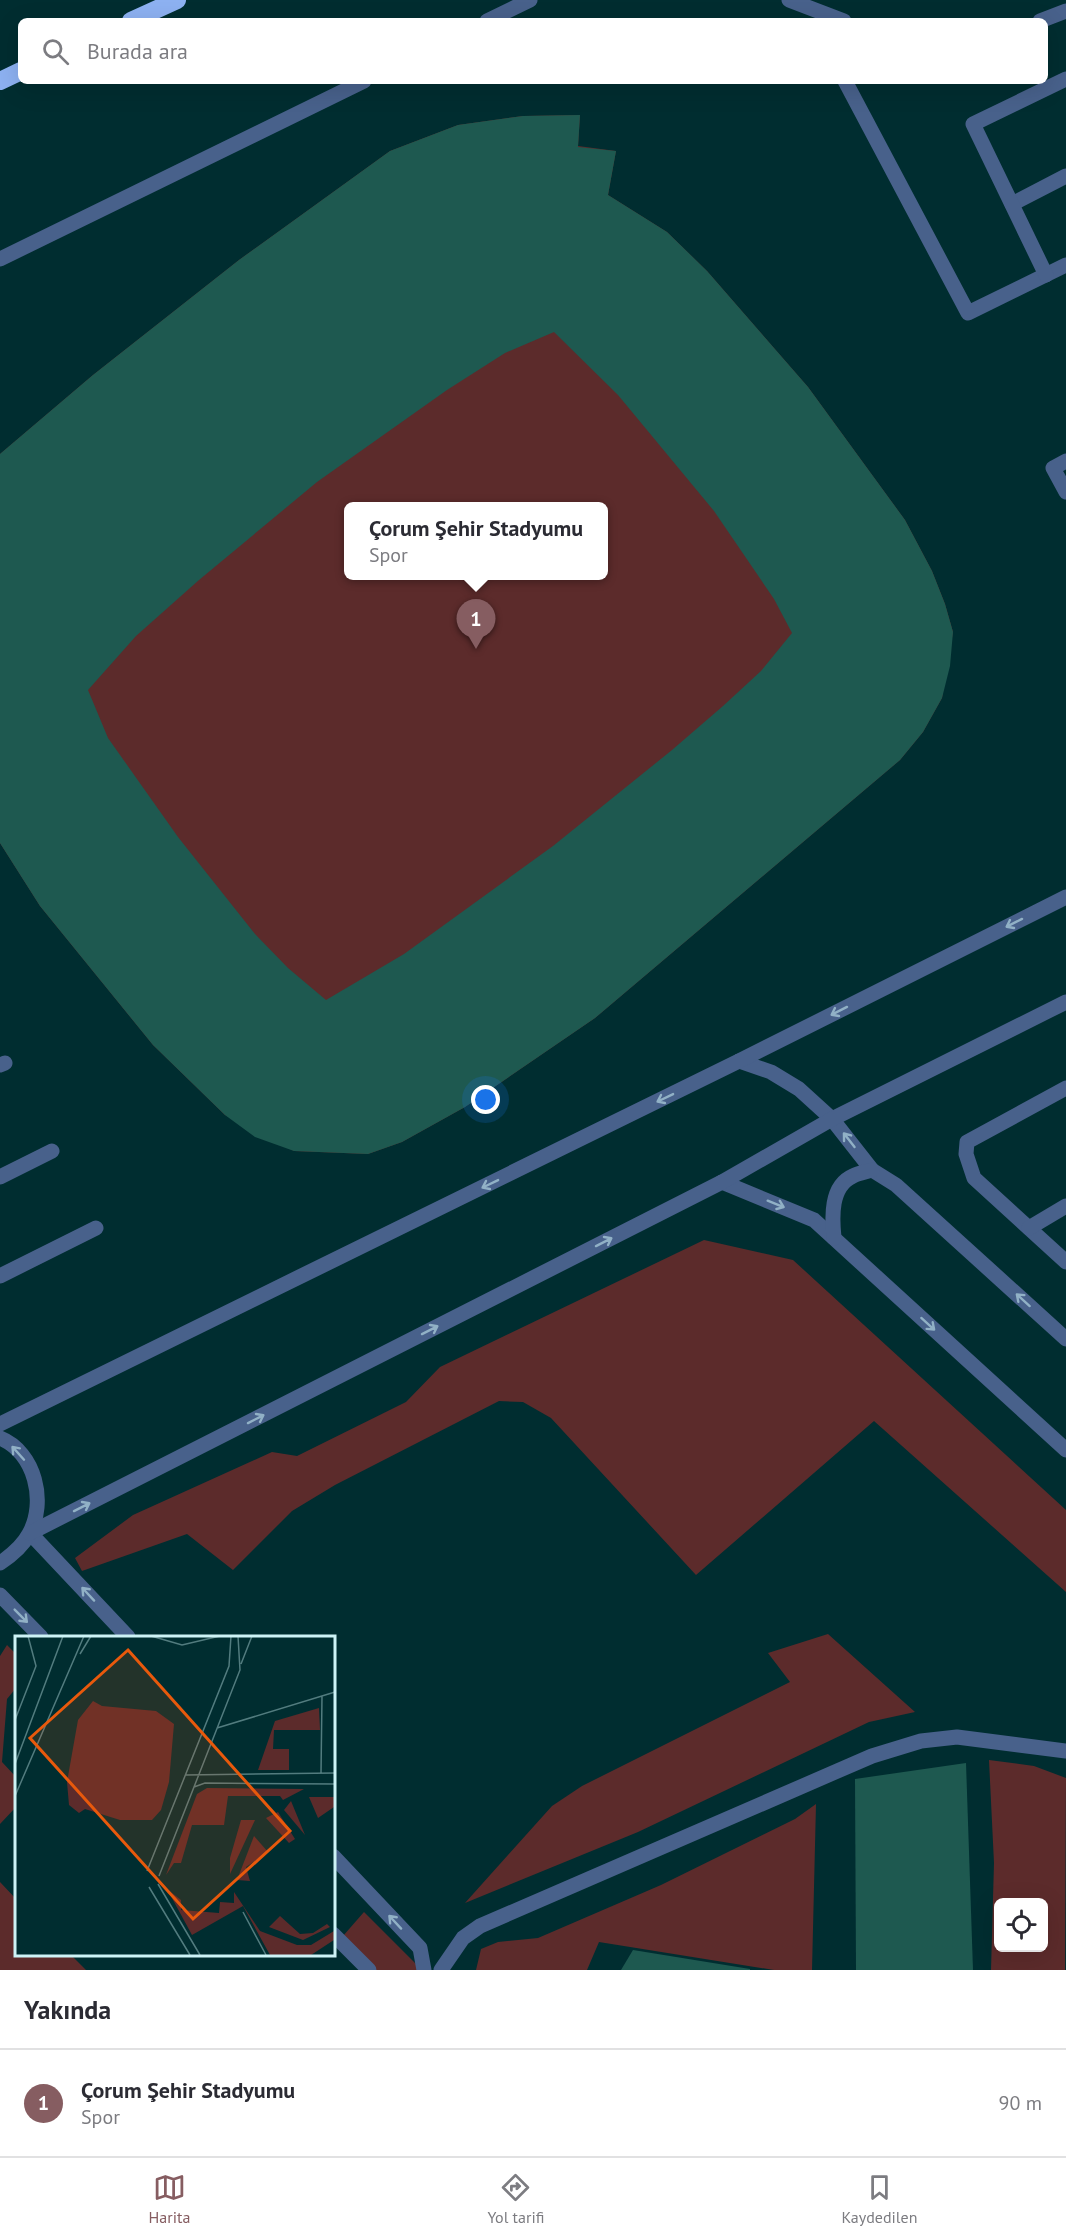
<!DOCTYPE html>
<html lang="tr">
<meta charset="utf-8">
<style>
:root{--surface:#fff;--page:#f7f7f7;--text:#2b2b33;--muted:#7c7c81;--line:#e1e1e2;--accent:#865d61}
body{margin:0;font-family:"PT Sans",sans-serif;background:var(--page);color:var(--text)}
.controls{position:absolute;right:18px;bottom:18px;display:grid;overflow:hidden;border-radius:9px;box-shadow:0 6px 24px #0002}
.controls button{width:54px;height:54px;display:grid;place-items:center;padding:0;border:0;border-bottom:2px solid var(--line);background:var(--surface);color:var(--text);font:30px sans-serif}
.you{position:absolute;left:486px;top:1100px;width:21px;height:21px;margin:-15px;border:4px solid #fff;border-radius:50%;background:#1a73e8;box-shadow:0 0 0 9px #1a73e833}
.badge{display:grid;place-items:center;width:39px;height:39px;border-radius:50%;background:var(--accent);color:#fff;font-size:20px;font-weight:700}
.pin{position:absolute;translate:-50% -50px;filter:drop-shadow(0 2px 3px #0008)}
.pin::after{content:'';position:absolute;top:32px;width:21px;height:18px;background:inherit;clip-path:polygon(0 0,100% 0,50% 100%)}
.popup{position:absolute;left:344px;top:502px;width:264px;height:78px;box-sizing:border-box;display:grid;place-content:center;border-radius:9px;background:var(--surface);filter:drop-shadow(0 2px 4px #0005);font-size:20px;white-space:nowrap;color:var(--muted)}
.popup b{font-size:22px;color:var(--text)}
.popup::after{content:'';position:absolute;left:50%;top:100%;margin-left:-12px;border:12px solid transparent;border-top-color:var(--surface)}
.list{margin:0;padding:0;list-style:none}
h2{display:flex;justify-content:space-between;align-items:center;height:78px;margin:0;padding:0 24px;font-size:26px}
h2 small{font-size:20px;font-weight:400;color:var(--muted)}
.list li{display:grid;grid-template-columns:39px 1fr auto;gap:18px;align-items:center;box-sizing:border-box;height:108px;padding:0 24px;border-top:2px solid var(--line)}
.list b{display:block;font-size:22px;white-space:nowrap}
.list p{margin:0;font-size:20px;white-space:nowrap;color:var(--muted)}
.list em{font-size:20px;font-style:normal;color:var(--muted)}
.icon{flex:none;width:33px;height:33px;fill:none;stroke:currentColor;stroke-width:2;stroke-linecap:round;stroke-linejoin:round}
.map{position:relative;flex:none;width:1066px;height:1970px;overflow:hidden}
.search{position:absolute;background:var(--surface);box-shadow:0 6px 24px #0002;left:18px;right:18px;top:18px;height:66px;display:flex;align-items:center;gap:15px;box-sizing:border-box;padding:0 21px;border-radius:9px;color:var(--muted);font-size:22px}
.sheet{height:186px;background:var(--surface)}
nav{display:flex;justify-content:space-around;align-items:center;box-sizing:border-box;height:84px;border-top:2px solid var(--line);background:var(--surface);font-size:16px;color:var(--muted)}
nav a{display:grid;justify-items:center;gap:3px}
nav .on{color:var(--accent)}
.map>svg:first-child{display:block}
</style>
<div class="map">
<svg width="1066" height="1970" viewBox="0 0 1066 1970">
<rect width="100%" height="100%" fill="#002d30"/>
<!-- green -->
<g fill="#5c2b2b" fill-rule="evenodd">
<path d="M580,115L578,146L616,151L608,195L667,232L707,271L808,387L905,520L932,571L945,604L953,632L942,698L923,732L900,760L595,1018L465,1107L402,1142L368,1154L294,1151L225,1115L153,1045L40,906L0,843V454L93,375L239,260L390,151L458,125L523,116ZM348,506H604V576H348Z"/>
<path d="M704,1240L793,1260L1066,1510V1592L874,1421L696,1575L551,1418L523,1402L499,1401L335,1485L292,1511L233,1570L187,1534L82,1571L75,1558L133,1515L272,1452L297,1456L406,1402L440,1367Z"/>
<path d="M828,1634L915,1712L869,1722L638,1832L465,1903L552,1806L582,1786L790,1682L768,1653Z"/>
<path d="M7,1645L16,1654V1688L7,1699L2,1762L16,1777V1807L0,1824V1656Z"/>
<path d="M989,1760L1034,1766L1066,1778L1065,1970H991L994,1863ZM1044,1902V1948H998V1902Z"/>
<path d="M816,1804L812,1970H774L599,1942L587,1970H476L481,1949L498,1942L538,1938L661,1885L795,1819Z"/>
<path d="M0,1882L16,1899V1954H70L86,1970H0Z"/>
<path d="M364,1912L417,1965L418,1970H376L343,1936Z"/>
</g>
<!-- building -->
<g fill="#1e5950" fill-rule="evenodd">
<path d="M580,115L578,147L616,151L608,195L667,232L707,271L808,387L905,520L932,571L945,604L953,632L950,666L942,698L923,732L900,760L595,1018L465,1107L402,1142L368,1154L294,1151L255,1137L225,1115L153,1045L40,906L0,843V454L93,375L239,260L390,151L458,125L523,116ZM554,332L618,395L714,511L774,599L792,633L761,671L723,706L672,750L553,846L404,954L326,1000L288,968L255,934L178,837L108,738L88,690L136,636L199,580L317,482L447,390L505,353Z"/>
<path d="M966,1763L973,1970H856L855,1779Z"/>
<path d="M633,1950L750,1969V1970H621Z"/>
</g>
<g fill="none" stroke-linecap="round" stroke-linejoin="round">
<!-- lane -->
<g stroke="#48618b" stroke-width="15">
<path d="M789,0L844,21"/>
<path d="M487,21L530,0"/>
<path d="M1040,21L1066,11"/>
<path d="M845,81L968,313L1066,265"/>
<path d="M1012,204L1066,176"/>
<path d="M0,259L364,81"/>
<path d="M1046,275L973,124L1066,79"/>
<path d="M1066,461L1053,468L1066,492"/>
<path d="M0,1065L5,1063"/>
<path d="M1066,1088L967,1142L966,1154L974,1178L1066,1262"/>
<path d="M0,1177L52,1151"/>
<path d="M1029,1228L1066,1206"/>
<path d="M0,1276L96,1228"/>
<path d="M30,1533L128,1637"/>
<path d="M0,1595L41,1637"/>
<path d="M333,1856L420,1948L424,1970"/>
<path d="M333,1934L369,1970"/>
<path d="M441,1970L463,1938L480,1926L872,1756L921,1741L957,1737L1066,1751"/>
</g>
<!-- street -->
<g stroke="#48618b" stroke-width="15">
<path d="M739,1061L771,1072L799,1089L832,1119L872,1170L896,1185L1066,1339"/>
<path d="M722,1182L814,1220L1066,1450"/>
<path d="M834,1238C832,1218 830,1186 853,1176C858,1173 866,1172 872,1170"/>
<path d="M0,1424L739,1061L1066,897"/>
<path d="M0,1438C35,1452 47,1502 29,1534C22,1547 12,1555 0,1563"/>
<path d="M30,1533L722,1182L832,1119L1066,1002"/>
</g>
<!-- highway -->
<g stroke="#8db1f1" stroke-width="18">
<path d="M131,21L177,0"/>
<path d="M0,81L21,71"/>
</g>
</g>
<!-- one-way arrows -->
<defs><path id="oneway-shaft" d="M-6 0H5M1.5-3L5.5 0L1.5 3" fill="none" stroke-width="1.6" stroke-linecap="round" stroke-linejoin="round" transform="scale(1.5)"/></defs>
<g stroke="#91b1c6">
<use href="#oneway-shaft" transform="translate(1014 923) rotate(153)"/>
<use href="#oneway-shaft" transform="translate(839 1011) rotate(153)"/>
<use href="#oneway-shaft" transform="translate(665 1098) rotate(154)"/>
<use href="#oneway-shaft" transform="translate(849 1140) rotate(-128)"/>
<use href="#oneway-shaft" transform="translate(490 1184) rotate(154)"/>
<use href="#oneway-shaft" transform="translate(776 1204) rotate(22)"/>
<use href="#oneway-shaft" transform="translate(604 1242) rotate(-27)"/>
<use href="#oneway-shaft" transform="translate(1023 1300) rotate(-138)"/>
<use href="#oneway-shaft" transform="translate(928 1324) rotate(42)"/>
<use href="#oneway-shaft" transform="translate(430 1330) rotate(-27)"/>
<use href="#oneway-shaft" transform="translate(256 1419) rotate(-27)"/>
<use href="#oneway-shaft" transform="translate(18 1453) rotate(-132)"/>
<use href="#oneway-shaft" transform="translate(82 1507) rotate(-27)"/>
<use href="#oneway-shaft" transform="translate(88 1594) rotate(-133)"/>
<use href="#oneway-shaft" transform="translate(21 1616) rotate(45)"/>
<use href="#oneway-shaft" transform="translate(395 1922) rotate(-133)"/>
</g>
<!-- overview -->
<g transform="translate(15 1636)">
<rect width="320" height="320" fill="#002d30"/>
<path d="M78,65L87,70L141,75L159,88L154,146L146,174L137,184H105L70,173L64,177L54,169L52,146L63,84ZM304,72L305,94H259L258,113H274V134H243L260,85ZM192,152L289,153L268,164L265,160H213L209,189H177L166,227H159L151,239L182,158ZM294,161H319V171L303,182ZM276,165L290,199L269,174ZM263,176L280,203L274,207L251,182ZM226,184H240L215,238V222ZM239,200L253,216L231,231L235,245L222,244ZM152,253L166,264V274L204,277L205,266L219,267V256L245,295L282,309H296L319,295V304L296,319H255L228,270L177,299ZM265,280L285,298L298,297L312,288L315,291L288,304L254,291Z" fill="#5c2b2b"/>
<path fill="none" stroke="#527c7f" stroke-width="1.5" d="M136,0L167,9L205,0M65,18L76,0M226,28L237,0M0,84L21,30L13,0M202,92L320,56M0,128L48,0M306,137L307,60M171,139L320,137M179,151L190,147L320,148M0,160L69,0M132,235L214,30L216,0M144,240L225,34L223,0M143,248L185,319M134,251L175,319M228,276L251,319"/>
<path fill="#e8590c" fill-opacity="0.15" stroke="#e8590c" stroke-width="3" d="M113,14L275,195L178,283L15,102Z"/>
<rect width="320" height="320" fill="none" stroke="#cdf3f6" stroke-width="3"/>
</g>
</svg>
<div class="controls">
<button><svg class="icon" aria-label="locate" viewBox="0 0 24 24"><circle cx="12" cy="12" r="6"/><path d="M12 2v4M12 18v4M2 12h4M18 12h4"/></svg></button>
</div>
<div class="you"></div>
<div class="pin badge" style="left:476px;top:649px">1</div>
<div class="popup"><b>Çorum Şehir Stadyumu</b>Spor</div>
<div class="search"><svg class="icon" aria-label="search" viewBox="0 0 24 24"><circle cx="10" cy="10" r="6"/><path d="M15 15l6 6"/></svg>Burada ara</div>
</div>
<section class="sheet">
<h2>Yakında<small></small></h2>
<ul class="list">
<li><span class="badge">1</span><div><b>Çorum Şehir Stadyumu</b><p>Spor</p></div><em>90 m</em></li>
</ul>
</section>
<nav>
<a class="on"><svg class="icon" aria-label="map" viewBox="0 0 24 24"><path d="M3 6l6-2 6 2 6-2v14l-6 2-6-2-6 2zM9 4v14M15 6v14"/></svg>Harita</a>
<a><svg class="icon" aria-label="directions" viewBox="0 0 24 24"><path d="M12 3l9 9-9 9-9-9zM9 14v-3h6M13 9l2 2-2 2"/></svg>Yol tarifi</a>
<a><svg class="icon" aria-label="saved" viewBox="0 0 24 24"><path d="M7 4h10v16l-5-4-5 4z"/></svg>Kaydedilen</a>
</nav>
